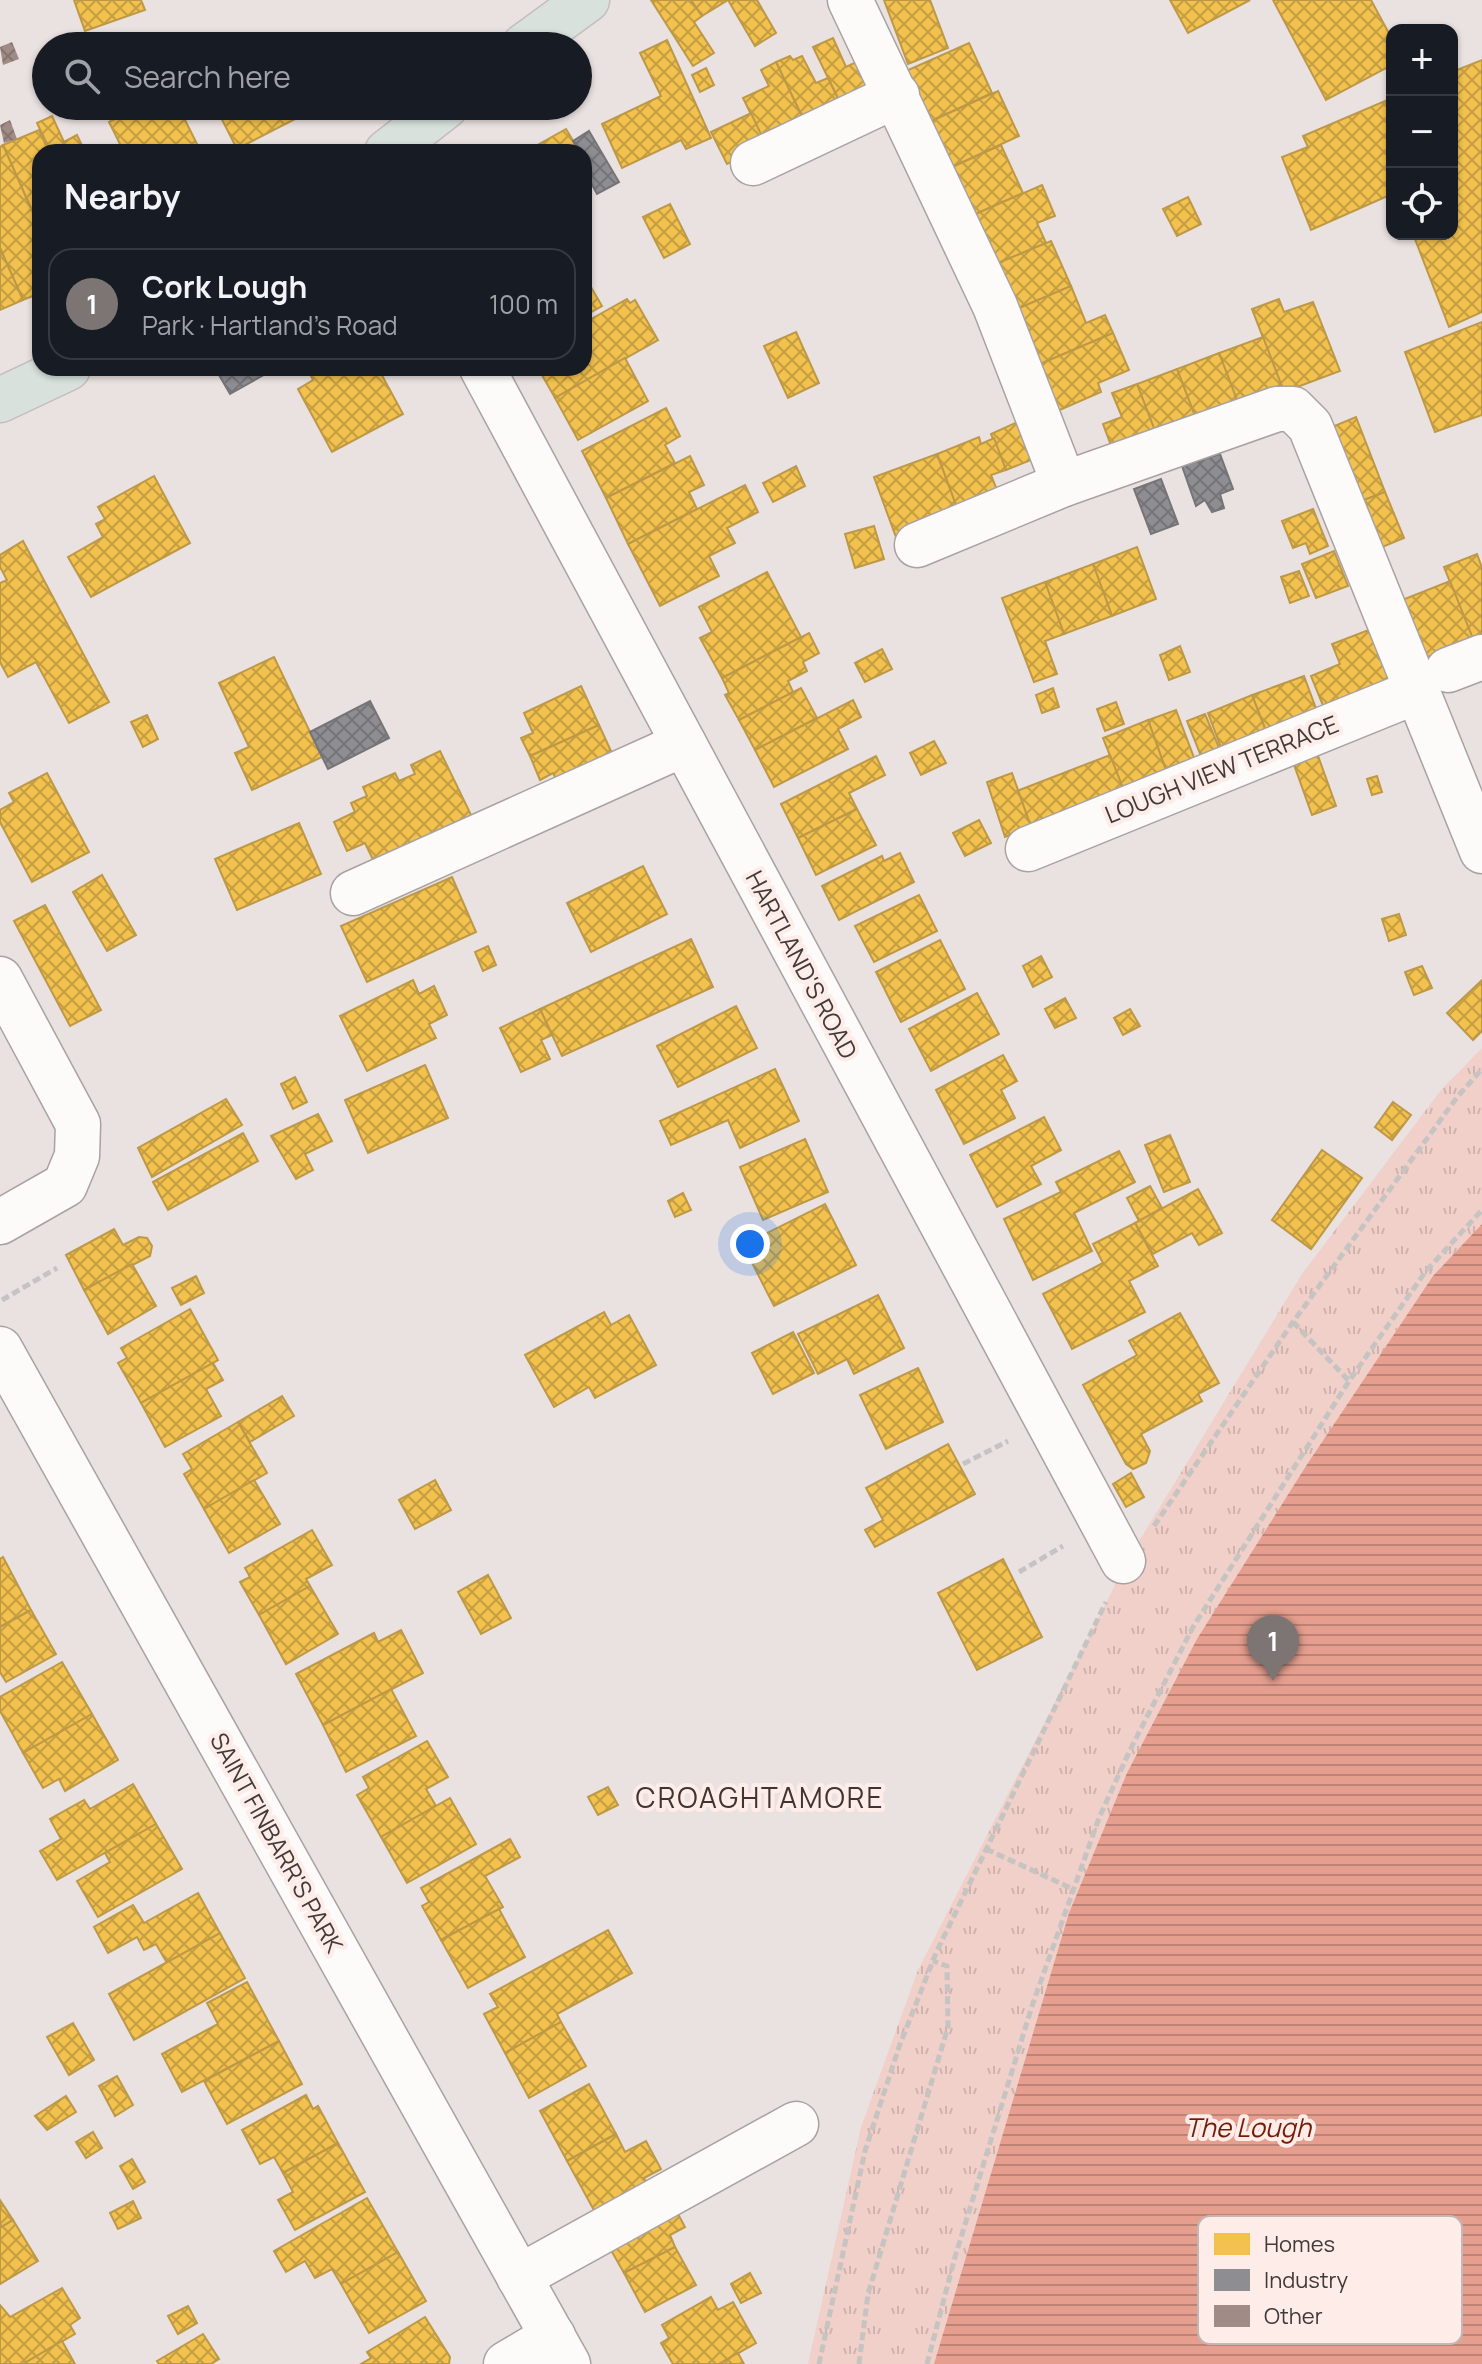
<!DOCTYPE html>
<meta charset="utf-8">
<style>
:root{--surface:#171b24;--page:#20242c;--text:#f1f3f6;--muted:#9ea1a6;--line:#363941;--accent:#7c7573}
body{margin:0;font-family:Manrope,sans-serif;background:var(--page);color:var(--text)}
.controls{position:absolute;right:24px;top:24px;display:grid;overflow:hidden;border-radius:16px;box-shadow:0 2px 6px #0004}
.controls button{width:72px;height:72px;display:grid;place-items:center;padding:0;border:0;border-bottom:2px solid var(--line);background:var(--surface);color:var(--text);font:40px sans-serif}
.you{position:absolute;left:750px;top:1244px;width:28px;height:28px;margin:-20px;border:6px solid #fff;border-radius:50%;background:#1a73e8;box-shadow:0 0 0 12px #1a73e833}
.badge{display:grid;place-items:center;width:52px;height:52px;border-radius:50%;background:var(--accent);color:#fff;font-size:26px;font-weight:700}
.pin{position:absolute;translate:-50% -66px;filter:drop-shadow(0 2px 4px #0008)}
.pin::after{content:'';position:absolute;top:42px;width:28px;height:24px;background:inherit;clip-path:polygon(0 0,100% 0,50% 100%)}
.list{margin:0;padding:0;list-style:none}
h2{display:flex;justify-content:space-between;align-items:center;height:104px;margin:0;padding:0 32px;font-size:34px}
h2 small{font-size:26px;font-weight:400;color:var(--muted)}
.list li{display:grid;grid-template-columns:52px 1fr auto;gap:24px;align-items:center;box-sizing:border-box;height:112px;margin:0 16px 16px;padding:0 16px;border:2px solid var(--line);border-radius:24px}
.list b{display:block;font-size:30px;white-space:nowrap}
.list p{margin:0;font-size:26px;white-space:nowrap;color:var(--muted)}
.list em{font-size:26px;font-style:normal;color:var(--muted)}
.icon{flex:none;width:44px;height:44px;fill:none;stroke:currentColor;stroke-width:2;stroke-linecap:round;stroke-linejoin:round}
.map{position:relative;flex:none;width:1482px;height:2364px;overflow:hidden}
.search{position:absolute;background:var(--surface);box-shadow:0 2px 6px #0004;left:32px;top:32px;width:560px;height:88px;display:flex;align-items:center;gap:20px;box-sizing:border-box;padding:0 28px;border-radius:44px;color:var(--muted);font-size:30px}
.panel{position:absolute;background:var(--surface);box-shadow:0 2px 6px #0004;left:32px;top:144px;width:560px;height:232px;border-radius:24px}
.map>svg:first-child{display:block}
</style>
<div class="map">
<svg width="1482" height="2364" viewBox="0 0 1482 2364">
<defs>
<pattern id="park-tufts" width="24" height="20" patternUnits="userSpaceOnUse" patternTransform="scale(2)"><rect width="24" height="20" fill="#f0d0c8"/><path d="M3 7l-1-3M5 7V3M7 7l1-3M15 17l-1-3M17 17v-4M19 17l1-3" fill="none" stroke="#cfb3ad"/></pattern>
<pattern id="water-rules" width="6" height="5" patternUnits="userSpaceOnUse" patternTransform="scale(2)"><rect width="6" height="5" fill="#e69f8f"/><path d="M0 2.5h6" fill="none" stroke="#bc8376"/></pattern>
<pattern id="homes-cross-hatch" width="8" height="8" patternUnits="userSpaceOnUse" patternTransform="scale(2)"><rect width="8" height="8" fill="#f2c14e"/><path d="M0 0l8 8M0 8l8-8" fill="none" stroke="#c59e42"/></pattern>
<pattern id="industry-cross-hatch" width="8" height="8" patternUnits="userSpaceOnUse" patternTransform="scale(2)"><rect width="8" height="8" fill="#8d8d92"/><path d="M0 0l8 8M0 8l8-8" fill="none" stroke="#757478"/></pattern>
<pattern id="building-cross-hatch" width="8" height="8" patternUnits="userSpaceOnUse" patternTransform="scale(2)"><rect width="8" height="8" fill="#a08b86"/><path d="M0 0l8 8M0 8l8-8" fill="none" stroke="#84736f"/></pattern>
</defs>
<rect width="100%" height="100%" fill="#eae2e0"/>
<!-- park -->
<path fill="url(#park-tufts)" d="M1482,1048V2364H808L861,2127L918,1970L1114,1587L1119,1567L1130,1556L1302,1274L1441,1090Z"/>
<!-- water -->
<path fill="url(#water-rules)" d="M1482,1224V2364H934L1069,1913L1127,1773L1197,1639L1306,1466L1433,1276Z"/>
<!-- homes -->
<g fill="url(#homes-cross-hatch)" stroke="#bd9847" stroke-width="2">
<path d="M74,0H141L145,10L85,31Z"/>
<path d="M651,0H691L702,16L694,22L714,53L693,66Z"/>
<path d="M691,0H728L702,16Z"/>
<path d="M728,0H757L776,33L755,46Z"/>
<path d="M884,0H930L948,48L908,64Z"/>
<path d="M1170,0H1250L1188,33Z"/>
<path d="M1273,0H1371L1392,39V65L1326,100Z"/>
<path d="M833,38L846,67L869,56L884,90L843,109L813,47Z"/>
<path d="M667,40L711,138L686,149L681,140L622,168L602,124L661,96L640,53Z"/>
<path d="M969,43L992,93L929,122L906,71Z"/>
<path d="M790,56L793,60L802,56L816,83L828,78L843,109L807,127L776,62Z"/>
<path d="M1482,60V312L1449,327L1413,234H1452V72Z"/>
<path d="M776,62L807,127L766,145L743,98L769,86L761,70Z"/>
<path d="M706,68L714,85L700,92L692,75Z"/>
<path d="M998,91L1019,136L950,168L929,122Z"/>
<path d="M1392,98V194L1311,230L1282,157L1308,147L1303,136Z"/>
<path d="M140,106H172L177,117L182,114L201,152H109L121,146L109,122Z"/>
<path d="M215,106H291L297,118L237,149Z"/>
<path d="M751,113L766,145L727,164L711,132Z"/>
<path d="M52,116L64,142L77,135L85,152H51L37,123Z"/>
<path d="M566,129L580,152H525Z"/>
<path d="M39,130L49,152H40V229L3,145Z"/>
<path d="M3,145L40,229V293L23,300L0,248V147Z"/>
<path d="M1001,145L1023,193L971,216L950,168Z"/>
<path d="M584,160L593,176L584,181Z"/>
<path d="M1042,185L1055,216L1037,223L1046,243L991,266L971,216Z"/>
<path d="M1188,197L1201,224L1177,236L1163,209Z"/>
<path d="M670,204L690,244L664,258L643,217Z"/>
<path d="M1051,241L1071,286L1010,312L991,266Z"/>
<path d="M0,248L23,300L0,310Z"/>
<path d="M584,275L602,306L584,316Z"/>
<path d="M1071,286L1086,323L1105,315L1113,333L1033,367L1010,312Z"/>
<path d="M627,299L630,303L635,300L658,340L555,398L538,368H584V323Z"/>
<path d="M1279,299L1284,312L1313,302L1340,371L1284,392L1252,309Z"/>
<path d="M1482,322V415L1435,432L1405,352Z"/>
<path d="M796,332L819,383L788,398L764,346Z"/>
<path d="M1113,333L1129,370L1098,383L1101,392L1053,413L1033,367Z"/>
<path d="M1263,337L1284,392L1240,408L1219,353Z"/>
<path d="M1219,353L1240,408L1198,424L1177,369Z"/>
<path d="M625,358L648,401L578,440L555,398Z"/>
<path d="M307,368H378L403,414L332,452L298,389L313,380Z"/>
<path d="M1177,369L1198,424L1158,439L1137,384Z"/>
<path d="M1137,384L1158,439L1115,456L1103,424L1122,417L1112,393Z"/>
<path d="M666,408L680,436L665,445L675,463L606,498L582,451Z"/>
<path d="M1356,417L1385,492L1356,503L1327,429Z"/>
<path d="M1024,419L1041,456L1006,470L991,434Z"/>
<path d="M979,437L981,444L994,438L1006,470L991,475L1001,500L960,516L937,454Z"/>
<path d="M937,454L960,516L897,540L874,477Z"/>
<path d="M690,456L704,485L689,492L697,509L628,544L606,498Z"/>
<path d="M796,466L805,486L773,502L763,483Z"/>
<path d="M154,476L190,543L91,597L68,557L103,537L96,524L105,519L98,507Z"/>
<path d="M745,485L758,512L727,528L735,543L709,556L719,576L660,606L628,544Z"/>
<path d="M1385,492L1404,538L1375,550L1356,503Z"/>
<path d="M1313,509L1328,546L1310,554L1306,543L1293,548L1282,521Z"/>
<path d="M874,526L884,559L855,568L845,534Z"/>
<path d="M23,541L109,702L69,723L36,662L8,677L0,662V583L7,580L0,567V555Z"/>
<path d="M1137,547L1156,599L1112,616L1093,564Z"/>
<path d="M1334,551L1348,586L1316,598L1302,564Z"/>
<path d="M1477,554L1482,568V635L1473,639L1444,567Z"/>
<path d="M1093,564L1112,616L1064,634L1045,582Z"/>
<path d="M1299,571L1309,596L1290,603L1281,577Z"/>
<path d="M767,572L801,637L722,678L700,638L712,632L699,607Z"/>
<path d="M1450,581L1473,639L1420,660L1397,602Z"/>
<path d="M1045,582L1064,634L1045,641L1057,674L1034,682L1002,598Z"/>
<path d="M1379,626L1402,683L1326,713L1311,676L1340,664L1332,644Z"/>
<path d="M809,633L819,653L803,662L807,671L788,681L793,692L739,720L725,695L729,693L722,678Z"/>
<path d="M1180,646L1190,672L1169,680L1160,655Z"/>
<path d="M882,649L892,669L865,682L855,663Z"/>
<path d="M274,657L322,757L252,790L235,753L249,747L219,683Z"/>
<path d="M1304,676L1318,714L1267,734L1252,695Z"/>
<path d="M581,686L599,725L530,756L521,738L533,733L524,713Z"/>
<path d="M801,688L817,718L755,750L739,720Z"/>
<path d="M1053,688L1059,707L1042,713L1036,695Z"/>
<path d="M1252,695L1267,734L1222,750L1208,713Z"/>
<path d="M853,700L861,717L838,729L848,749L774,787L755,750Z"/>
<path d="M1116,702L1124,724L1105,731L1097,709Z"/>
<path d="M1176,710L1196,763L1167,773L1148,720Z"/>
<path d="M1205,714L1220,750L1201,756L1187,721Z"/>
<path d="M147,715L158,739L143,747L131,722Z"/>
<path d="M1148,720L1167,773L1124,791L1103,738Z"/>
<path d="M599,725L616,762L560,787L553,773L540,780L530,756Z"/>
<path d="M934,741L946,763L921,775L910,753Z"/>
<path d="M440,751L473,819L375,864L365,843L347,851L334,822L355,812L351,803L367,796L363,787L395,773L399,781L415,774L411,765Z"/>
<path d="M1317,753L1336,806L1312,815L1293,762Z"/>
<path d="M1110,755L1124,791L1031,827L1017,791Z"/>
<path d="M876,756L885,775L849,793L857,809L798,838L781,804Z"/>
<path d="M47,773L89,852L32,882L0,822V810L14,802L9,793Z"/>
<path d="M1012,773L1031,827L1005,837L987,782Z"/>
<path d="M1377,776L1382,792L1372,795L1367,779Z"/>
<path d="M857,809L876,845L816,875L798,838Z"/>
<path d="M979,820L991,843L965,856L953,833Z"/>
<path d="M299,823L321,874L237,910L215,859Z"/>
<path d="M900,853L914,882L839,920L822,886L882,856L884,861Z"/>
<path d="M643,866L667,914L591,952L567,903Z"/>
<path d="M102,875L136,935L107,951L73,892Z"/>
<path d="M452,877L476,932L367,982L341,926Z"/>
<path d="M919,895L937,931L874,962L855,926Z"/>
<path d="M45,905L101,1010L70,1026L14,921Z"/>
<path d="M1399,914L1406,935L1389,941L1382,919Z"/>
<path d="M691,939L713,987L562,1056L540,1009Z"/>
<path d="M940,940L965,989L901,1022L876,972Z"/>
<path d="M488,946L496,965L483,971L475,952Z"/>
<path d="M1041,956L1052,977L1033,987L1023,966Z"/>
<path d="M1422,966L1432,988L1414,995L1405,972Z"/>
<path d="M413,980L419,994L434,986L447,1015L429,1024L436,1038L367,1071L340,1016Z"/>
<path d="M1482,980V1031L1473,1040L1447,1013Z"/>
<path d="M977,993L999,1034L931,1071L909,1029Z"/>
<path d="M1065,998L1076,1018L1055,1028L1045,1009Z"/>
<path d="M736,1006L757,1048L678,1087L657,1046Z"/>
<path d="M540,1009L552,1035L541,1040L550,1059L521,1072L500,1028Z"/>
<path d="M1130,1009L1140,1026L1123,1035L1114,1018Z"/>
<path d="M1003,1055L1017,1081L1001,1090L1015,1118L964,1144L936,1090Z"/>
<path d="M425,1065L448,1118L368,1153L345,1100Z"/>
<path d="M775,1069L799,1121L740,1148L728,1120L671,1145L660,1121Z"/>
<path d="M295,1077L307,1102L293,1109L281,1084Z"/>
<path d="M226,1099L242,1125L152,1177L138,1148Z"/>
<path d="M1393,1102L1411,1115L1392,1140L1375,1127Z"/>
<path d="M318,1114L332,1141L305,1154L313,1170L296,1179L271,1136Z"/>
<path d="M1044,1117L1061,1150L1031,1166L1041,1184L997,1207L970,1155Z"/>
<path d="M243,1133L258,1161L168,1210L153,1182Z"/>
<path d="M1170,1135L1190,1182L1164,1192L1145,1145Z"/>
<path d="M805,1139L828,1192L763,1220L740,1167Z"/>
<path d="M1322,1150L1362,1178L1311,1249L1272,1220Z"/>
<path d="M1119,1151L1135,1182L1074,1213L1092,1251L1033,1280L1004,1219L1061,1192L1056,1182Z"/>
<path d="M1150,1186L1162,1208L1139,1221L1127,1198Z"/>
<path d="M1198,1189L1222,1233L1199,1245L1192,1233L1153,1254L1135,1223Z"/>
<path d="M683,1193L691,1210L675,1217L668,1201Z"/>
<path d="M825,1204L856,1265L774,1306L743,1245Z"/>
<path d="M1135,1223L1158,1266L1129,1281L1145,1312L1072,1349L1043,1294L1103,1263L1093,1244Z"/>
<path d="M114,1229L123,1245L139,1237L147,1238L152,1246L150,1256L84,1290L66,1255Z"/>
<path d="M132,1264L156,1306L108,1334L84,1290Z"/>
<path d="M196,1276L204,1293L181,1305L172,1288Z"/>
<path d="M878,1295L904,1348L854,1374L847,1359L818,1374L798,1334Z"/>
<path d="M190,1309L218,1360L141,1403L118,1363L127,1358L121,1348Z"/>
<path d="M604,1312L611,1325L629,1315L656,1365L595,1398L589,1387L554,1407L525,1355Z"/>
<path d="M1180,1313L1219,1383L1198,1394L1202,1401L1141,1434L1150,1451L1146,1463L1133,1469L1126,1464L1083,1385L1137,1355L1129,1341Z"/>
<path d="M793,1332L814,1373L773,1394L752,1353Z"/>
<path d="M213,1363L223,1380L206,1389L221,1416L165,1447L141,1403Z"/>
<path d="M918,1368L943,1422L886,1449L860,1395Z"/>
<path d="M282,1396L294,1416L250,1442L238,1422Z"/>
<path d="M238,1422L267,1473L204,1509L184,1474L192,1469L183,1454Z"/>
<path d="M948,1444L975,1494L875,1547L865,1530L883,1520L866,1488Z"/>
<path d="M1131,1473L1144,1497L1126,1507L1113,1484Z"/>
<path d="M254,1480L280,1524L229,1553L204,1509Z"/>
<path d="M435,1480L451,1510L415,1529L399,1500Z"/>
<path d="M312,1530L332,1565L306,1579L310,1586L259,1615L240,1582L250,1577L245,1568Z"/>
<path d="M3,1557L31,1610L0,1627V1559Z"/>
<path d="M1003,1559L1042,1637L977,1670L938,1593Z"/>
<path d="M488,1575L511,1618L481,1634L458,1592Z"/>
<path d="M310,1586L338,1634L286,1664L259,1615Z"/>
<path d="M31,1610L56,1654L6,1682L0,1672V1627Z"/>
<path d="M401,1630L423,1673L323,1725L296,1674L374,1633L378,1642Z"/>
<path d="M62,1662L92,1714L23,1753L0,1711V1697Z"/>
<path d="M391,1689L416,1736L346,1772L323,1725Z"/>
<path d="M92,1714L118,1760L65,1791L59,1779L43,1788L23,1753Z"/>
<path d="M427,1741L448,1777L426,1789L436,1806L381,1837L357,1795L369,1788L363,1777Z"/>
<path d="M133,1784L156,1824L57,1880L40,1851L61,1839L50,1819L84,1800L90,1809Z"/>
<path d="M608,1787L618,1805L598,1815L588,1797Z"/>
<path d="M450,1798L476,1844L407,1883L381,1837Z"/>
<path d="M156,1824L182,1869L98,1917L77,1881L110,1862L105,1853Z"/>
<path d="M510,1839L520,1857L485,1876L503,1907L441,1940L422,1906L429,1902L421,1888Z"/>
<path d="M198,1893L220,1933L167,1963L156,1944L144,1950L137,1937L108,1953L94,1927L133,1905L144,1923Z"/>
<path d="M499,1909L525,1957L468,1988L441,1940Z"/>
<path d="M608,1930L632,1973L557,2014L561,2022L505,2053L484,2014L498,2007L490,1994Z"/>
<path d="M220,1933L245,1978L134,2040L109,1994Z"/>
<path d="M247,1982L279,2041L182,2092L162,2054L218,2024L207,2003Z"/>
<path d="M561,2022L586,2066L529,2098L505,2053Z"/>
<path d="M73,2023L94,2060L69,2075L47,2037Z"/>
<path d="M279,2041L302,2084L227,2124L204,2081Z"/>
<path d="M117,2076L133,2105L115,2116L99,2086Z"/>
<path d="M589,2084L616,2134L567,2161L540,2111Z"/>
<path d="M306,2095L313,2109L318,2106L338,2143L283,2173L274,2157L260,2164L242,2130Z"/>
<path d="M66,2096L76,2112L47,2130L35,2116Z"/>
<path d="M93,2132L102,2148L86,2158L76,2142Z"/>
<path d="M616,2134L625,2152L646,2141L661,2169L644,2178L654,2197L602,2225L567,2161Z"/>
<path d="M338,2143L365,2192L295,2230L278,2200L293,2192L283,2173Z"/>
<path d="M132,2159L145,2182L133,2189L120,2166Z"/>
<path d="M367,2198L398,2252L341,2284L332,2269L315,2278L305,2261L286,2272L274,2251Z"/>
<path d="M0,2200L13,2220L0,2228Z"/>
<path d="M133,2201L141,2218L118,2229L110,2213Z"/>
<path d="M671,2201L685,2227L670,2235L675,2247L624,2273L604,2238Z"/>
<path d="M13,2220L38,2261L0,2284V2228Z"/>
<path d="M675,2247L696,2285L645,2312L624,2273Z"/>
<path d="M398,2252L426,2301L369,2333L341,2284Z"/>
<path d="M750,2273L761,2293L741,2303L731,2284Z"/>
<path d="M62,2288L80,2318L70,2325L75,2334L23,2364H0V2305L10,2317Z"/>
<path d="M711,2297L718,2310L733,2302L756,2343L719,2364H673L661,2343L669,2338L662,2325Z"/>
<path d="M188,2306L197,2323L178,2334L168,2316Z"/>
<path d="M425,2317L450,2357L449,2364H361L371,2358L367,2352Z"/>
<path d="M203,2334L219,2359L211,2364H159L157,2361Z"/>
<path d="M62,2341L75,2364H23Z"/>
<path d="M738,2353L744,2364H719Z"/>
</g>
<!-- industry -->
<g fill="url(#industry-cross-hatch)" stroke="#767477" stroke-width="2">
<path d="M589,131L619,182L597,194L589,179L593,176L584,152H580L573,141Z"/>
<path d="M215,368H276L230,394Z"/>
<path d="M1220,454L1233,489L1220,494L1224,508L1212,512L1205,500L1196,506L1182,466Z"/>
<path d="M1161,479L1178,524L1151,534L1134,489Z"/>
<path d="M370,701L389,738L328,769L310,732Z"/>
</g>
<!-- building -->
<g fill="url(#building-cross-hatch)">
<path d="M186,34L194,46H169Z"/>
<path d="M12,42L19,59L3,65L0,47Z"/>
<path d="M10,120L17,139L4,143L0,125Z"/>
</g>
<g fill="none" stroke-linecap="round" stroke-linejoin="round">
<defs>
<g id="minor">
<path d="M850,0L995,306L1064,484"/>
<path d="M753,163L897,95"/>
<path d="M482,368L1123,1561"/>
<path d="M917,545L1064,484L1277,409H1293L1310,426L1482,851"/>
<path d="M1448,670L1482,657"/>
<path d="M1028,849L1415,692"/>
<path d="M353,893L684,744"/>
<path d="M0,979L78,1124L77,1156L65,1185L0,1222"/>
<path d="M0,1349L568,2364"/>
<path d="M519,2277L796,2124"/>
<path d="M506,2364L553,2336"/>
</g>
<g id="major">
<path d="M524,46L587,0"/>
<path d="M387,152L446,106"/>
<path d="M0,400L68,368"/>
</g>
</defs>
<!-- minor casing -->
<use href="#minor" stroke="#a9a2a1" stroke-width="47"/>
<!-- major casing -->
<use href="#major" stroke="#c3bebd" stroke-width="47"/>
<!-- path -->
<g stroke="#c6c3c3" stroke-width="5" stroke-dasharray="8 4" stroke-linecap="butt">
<path d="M2,1300L57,1268"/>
<path d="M1293,1322L1349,1381"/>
<path d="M963,1464L1008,1441"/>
<path d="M1154,1526L1293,1322L1458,1096L1482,1069"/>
<path d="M1019,1572L1063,1546"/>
<path d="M986,1849L1073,1889"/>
<path d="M819,2364L865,2151L899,2047L936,1953L1106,1602"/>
<path d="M859,2364L868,2294L948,2027L947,1966L933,1961"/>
<path d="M927,2364L955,2257L1032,2006L1099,1818L1130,1750L1193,1627L1349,1381L1426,1271L1482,1210"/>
</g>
<!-- minor -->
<use href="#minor" stroke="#fcfbfa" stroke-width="44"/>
<!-- major -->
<use href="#major" stroke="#d9e1dd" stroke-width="44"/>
</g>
<g text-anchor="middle" stroke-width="8" stroke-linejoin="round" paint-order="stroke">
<!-- street labels -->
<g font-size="24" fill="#403a38" stroke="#fdece8">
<text transform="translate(1222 770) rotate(-22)" y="8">LOUGH VIEW TERRACE</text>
<text transform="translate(801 965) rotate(62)" y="8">HARTLAND'S ROAD</text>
<text transform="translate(276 1843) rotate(61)" y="8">SAINT FINBARR'S PARK</text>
</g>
<!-- water labels -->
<g font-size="26" font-style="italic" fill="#741b08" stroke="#fdece8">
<text x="1248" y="2137">The Lough</text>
</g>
<!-- quarter labels -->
<g font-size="28" letter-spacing="2" fill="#403330" stroke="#fdece8">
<text x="760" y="1808">CROAGHTAMORE</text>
</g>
</g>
<!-- legend -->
<rect x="1198" y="2216" width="264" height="128" rx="12" fill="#fdece8" stroke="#c4b7b3" stroke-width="2"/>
<rect x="1214" y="2233" width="36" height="22" fill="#f2c14e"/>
<rect x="1214" y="2269" width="36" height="22" fill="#8d8d92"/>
<rect x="1214" y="2305" width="36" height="22" fill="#a08b86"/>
<g font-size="22" fill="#403a38">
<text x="1264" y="2252">Homes</text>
<text x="1264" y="2288">Industry</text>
<text x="1264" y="2324">Other</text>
</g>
</svg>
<div class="controls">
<button>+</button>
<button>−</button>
<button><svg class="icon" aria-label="locate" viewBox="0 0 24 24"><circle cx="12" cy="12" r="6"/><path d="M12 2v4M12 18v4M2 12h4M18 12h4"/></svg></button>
</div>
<div class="you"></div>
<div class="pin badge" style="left:1273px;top:1681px">1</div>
<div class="search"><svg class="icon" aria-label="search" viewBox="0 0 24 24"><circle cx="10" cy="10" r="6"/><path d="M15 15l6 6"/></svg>Search here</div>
<section class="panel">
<h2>Nearby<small></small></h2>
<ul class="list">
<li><span class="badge">1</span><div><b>Cork Lough</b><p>Park · Hartland's Road</p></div><em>100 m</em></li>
</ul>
</section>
</div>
